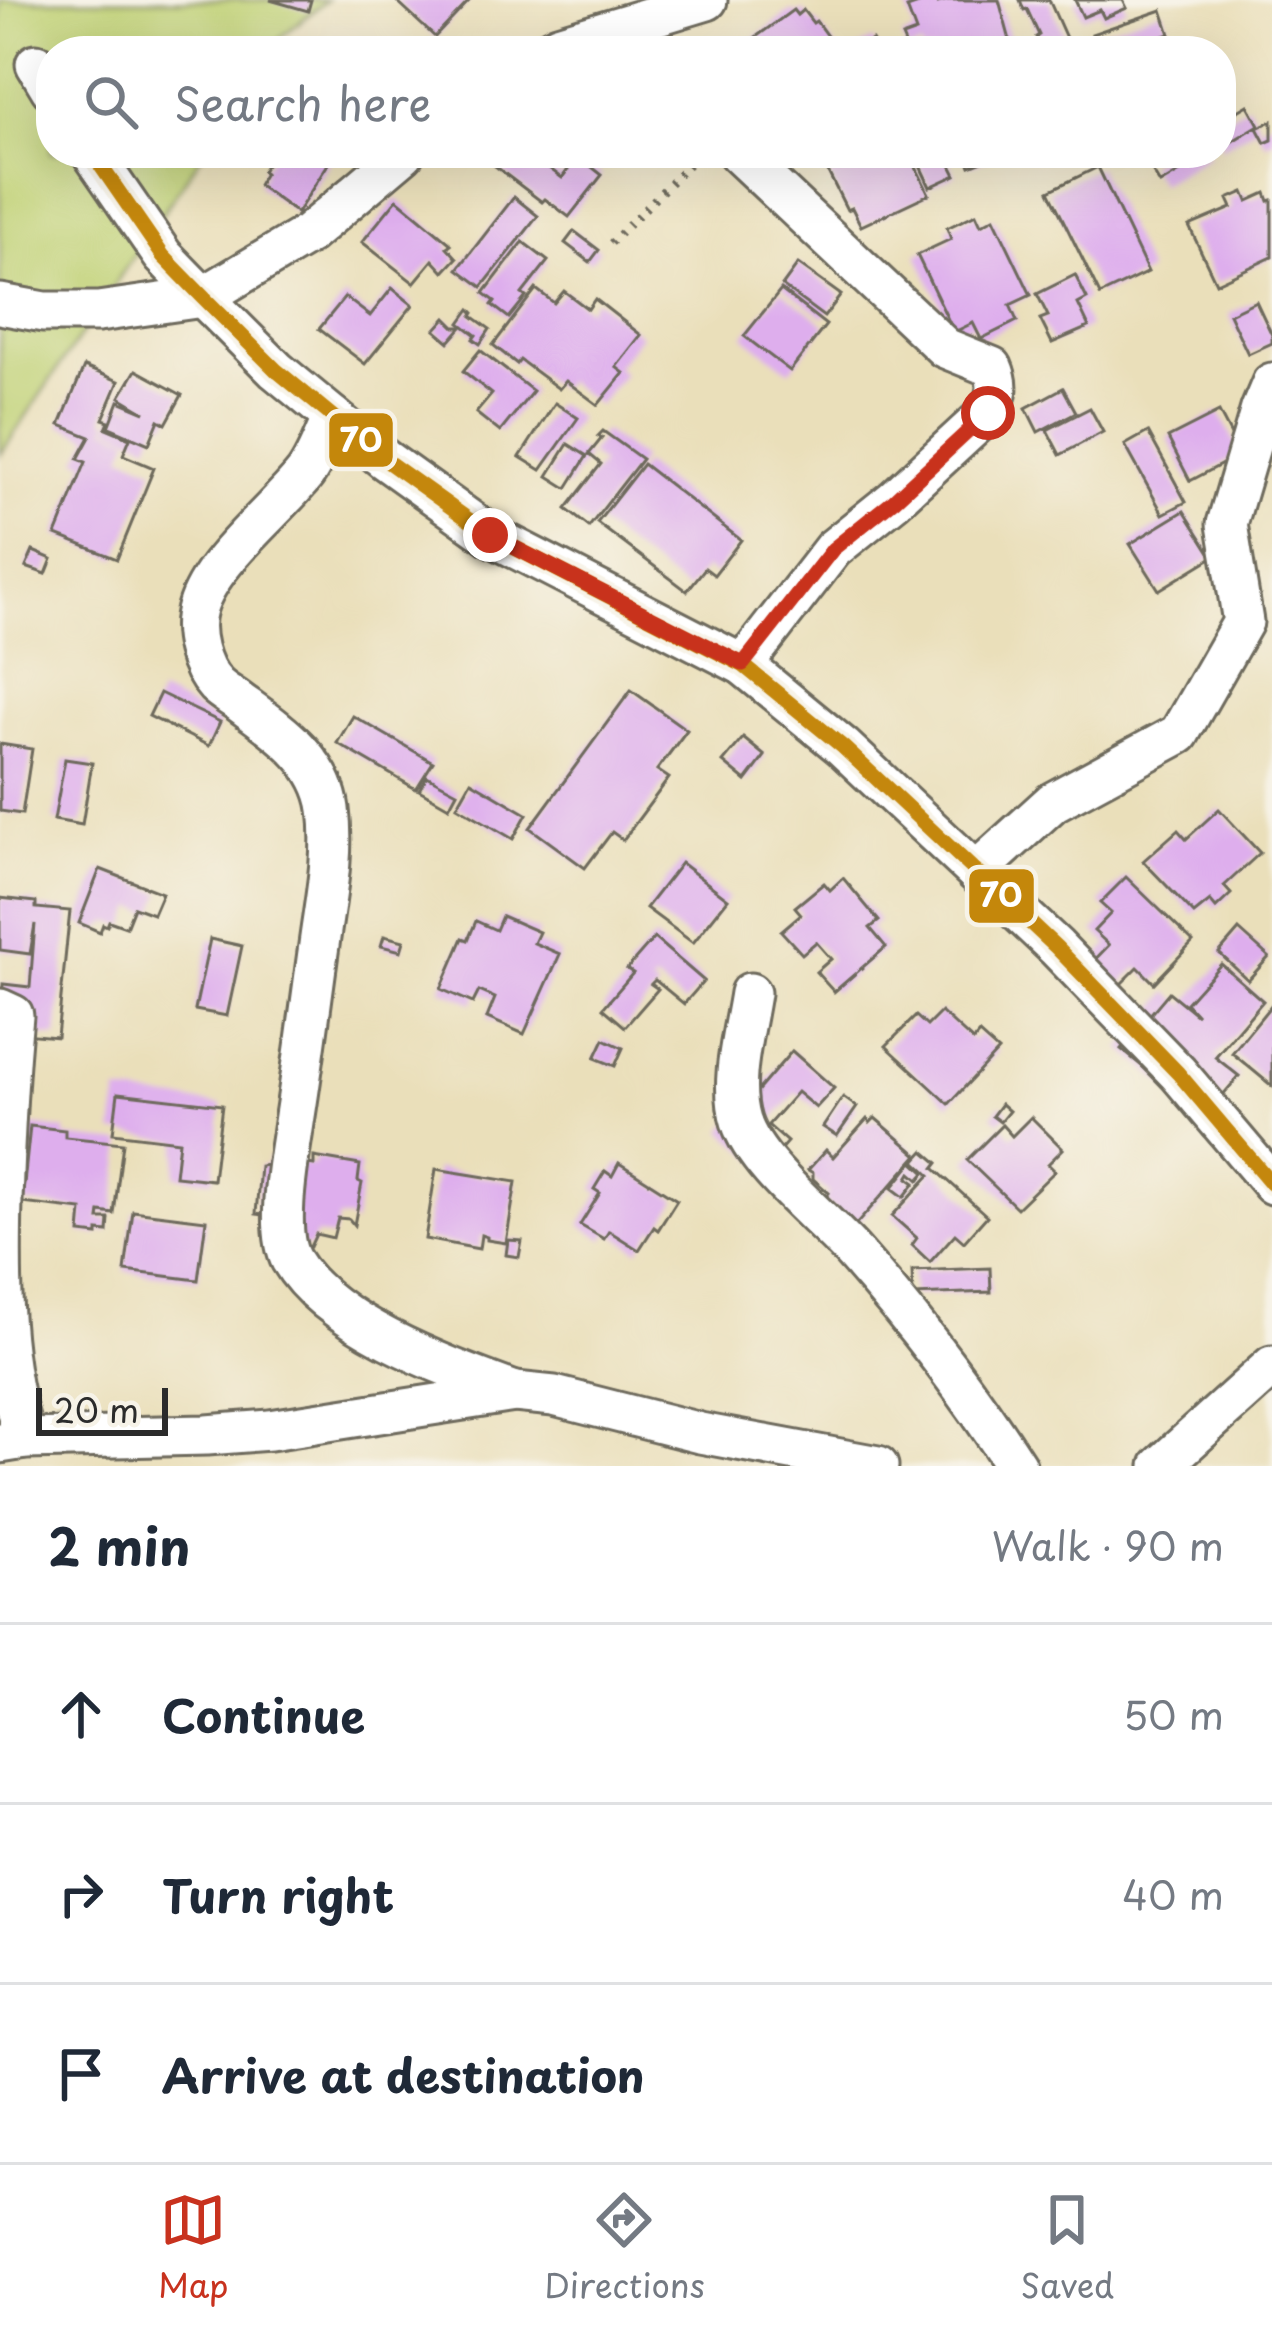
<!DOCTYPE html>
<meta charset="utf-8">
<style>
:root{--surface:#fff;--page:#f2f2f3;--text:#1f2937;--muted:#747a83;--line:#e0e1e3;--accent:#c8321e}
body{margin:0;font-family:"Playpen Sans",sans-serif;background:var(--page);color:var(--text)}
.scale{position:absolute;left:36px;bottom:30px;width:132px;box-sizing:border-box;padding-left:12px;border:6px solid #2b2b2b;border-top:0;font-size:33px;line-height:42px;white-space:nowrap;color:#2b2b2b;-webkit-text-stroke:9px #f7f3e8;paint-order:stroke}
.stop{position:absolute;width:36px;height:36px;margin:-27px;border:9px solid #c8321e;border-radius:50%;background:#fff}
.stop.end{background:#c8321e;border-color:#fff;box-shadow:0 3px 12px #0008}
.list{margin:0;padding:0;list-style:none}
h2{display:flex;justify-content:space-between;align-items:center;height:156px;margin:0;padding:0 48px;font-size:51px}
h2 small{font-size:39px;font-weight:400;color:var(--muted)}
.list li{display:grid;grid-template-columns:78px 1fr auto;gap:36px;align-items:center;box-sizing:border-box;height:180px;padding:0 48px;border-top:3px solid var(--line)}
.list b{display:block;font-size:45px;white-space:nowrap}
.list em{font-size:39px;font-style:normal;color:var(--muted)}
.icon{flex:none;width:66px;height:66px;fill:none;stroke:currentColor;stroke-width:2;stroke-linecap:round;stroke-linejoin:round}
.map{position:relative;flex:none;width:1272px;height:1466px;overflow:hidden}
.search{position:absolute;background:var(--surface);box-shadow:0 12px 48px #0002;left:36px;right:36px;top:36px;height:132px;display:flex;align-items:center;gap:30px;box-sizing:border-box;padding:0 42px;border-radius:48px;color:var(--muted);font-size:45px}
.sheet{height:696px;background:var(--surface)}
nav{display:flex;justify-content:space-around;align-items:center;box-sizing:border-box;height:168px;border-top:3px solid var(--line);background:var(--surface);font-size:33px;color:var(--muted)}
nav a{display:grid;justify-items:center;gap:6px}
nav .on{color:var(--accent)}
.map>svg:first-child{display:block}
</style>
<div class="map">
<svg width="1272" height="1466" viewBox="0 0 1272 1466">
<rect width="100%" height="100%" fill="#f7f3e8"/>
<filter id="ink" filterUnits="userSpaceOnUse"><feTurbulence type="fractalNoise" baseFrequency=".00833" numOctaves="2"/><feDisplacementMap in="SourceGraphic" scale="24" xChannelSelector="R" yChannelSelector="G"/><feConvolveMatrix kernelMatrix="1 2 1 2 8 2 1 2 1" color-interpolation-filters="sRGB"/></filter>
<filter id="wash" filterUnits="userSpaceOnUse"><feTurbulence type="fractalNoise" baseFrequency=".004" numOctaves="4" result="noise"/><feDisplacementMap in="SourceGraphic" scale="48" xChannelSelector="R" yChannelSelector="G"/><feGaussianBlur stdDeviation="2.7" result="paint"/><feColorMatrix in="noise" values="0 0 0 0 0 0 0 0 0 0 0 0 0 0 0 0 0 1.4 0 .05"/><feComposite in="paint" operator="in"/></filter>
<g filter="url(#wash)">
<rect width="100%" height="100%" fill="#eadfba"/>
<!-- green -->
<path fill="#c0d174" stroke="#767e50" stroke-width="3" d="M0,0H327L282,36L272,51H51V153H203L0,455Z"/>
<g id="blocks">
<!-- building -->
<g fill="#deaeed">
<path d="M270,0H311L308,11Z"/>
<path d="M395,0H470L435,37Z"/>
<path d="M930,0H937L938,3L948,0H999L1011,44L991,51H923L921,46L908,51L902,37L916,32L907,8Z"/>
<path d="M1020,0H1049L1066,38L1041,49L1036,37L1039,35L1027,9L1024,10Z"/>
<path d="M1075,0H1123L1127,8L1104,18L1100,10L1083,17Z"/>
<path d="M793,10L797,15L803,10L813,23L816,21L838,51H747L752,47L749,42Z"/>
<path d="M1162,10L1170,34L1122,51H1098L1092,34Z"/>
<path d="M872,40L879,51H854Z"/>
<path d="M1248,105L1259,125L1221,148V121Z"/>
<path d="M1272,121V140L1265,143L1257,128Z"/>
<path d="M274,153H335L297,213L258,185L265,173L262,171Z"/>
<path d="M478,153H529L562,178L578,156L602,175L569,217L545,199L542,202Z"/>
<path d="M838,153L842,163L854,158L851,153H909L929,194L861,226L852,208L847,210L827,170L831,168L826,158Z"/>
<path d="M914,153H945L956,175L930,187Z"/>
<path d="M965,153H1002L970,166Z"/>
<path d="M1168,153H1212L1160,184L1148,164Z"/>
<path d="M1098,167L1148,272L1100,295L1049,191Z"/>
<path d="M1244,192L1248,201L1266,193L1269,201L1272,200V257L1216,283L1189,226L1232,208L1228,199Z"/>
<path d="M514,197L538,216L482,287L458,269Z"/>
<path d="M397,199L451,244L447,247L457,258L444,272L433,260L414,283L362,242Z"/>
<path d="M976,214L981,225L994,218L1031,295L1010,305L1017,321L981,339L973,323L954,332L917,255L951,239L947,228Z"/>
<path d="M574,231L599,250L590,262L565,243Z"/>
<path d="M523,242L548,261L522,294L526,297L509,318L492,305L495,301L484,293Z"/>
<path d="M798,264L841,295L824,317L782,286Z"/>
<path d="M1075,275L1087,299L1078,304L1089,327L1052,343L1040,319L1048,316L1037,294Z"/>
<path d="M392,288L413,305L365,364L319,329L345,297L370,316Z"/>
<path d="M536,289L554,303L564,291L588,309L595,299L641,335L616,367L624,373L598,405L566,381L559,389L520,360L517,364L493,345Z"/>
<path d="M781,290L826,325L790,371L744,336Z"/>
<path d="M1256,301L1272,335V343L1248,354L1229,314Z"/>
<path d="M470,309L474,313L472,316L490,329L480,344L473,339L476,335L460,323Z"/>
<path d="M446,318L455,327H462L449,342L435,330Z"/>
<path d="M480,350L533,391L500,432L476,413L492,394L463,371Z"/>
<path d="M84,367L119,381L103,419L109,421L106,428L130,438L123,455L154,468L117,559L56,535L86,462L78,459L90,437L60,425Z"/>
<path d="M136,370L182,395L166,424L159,420L149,444L109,427L119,401L145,412L120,397Z"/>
<path d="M1063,388L1076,412L1038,432L1026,408Z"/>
<path d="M555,403L578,418L541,470L520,457Z"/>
<path d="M1090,408L1103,432L1060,455L1047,430Z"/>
<path d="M1219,412L1241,454L1190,481L1168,438Z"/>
<path d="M603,431L642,459L589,527L566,509L601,464L589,454L602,438L598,436Z"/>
<path d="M1148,432L1186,502L1163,514L1125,445Z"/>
<path d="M568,444L587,456L567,488L548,476Z"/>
<path d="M643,464L741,540L714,575L705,568L687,591L597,523Z"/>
<path d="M1184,511L1213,557L1159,590L1130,544Z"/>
<path d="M33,551L52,559L46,574L26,567Z"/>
<path d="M631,690L687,730L657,770L669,778L623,840L612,832L585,868L530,828Z"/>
<path d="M160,693L220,722L209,746L149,716Z"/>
<path d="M353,716L433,762L416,789L337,743Z"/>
<path d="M743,738L765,756L746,781L723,762Z"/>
<path d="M0,744L32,749L22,814L0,811Z"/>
<path d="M65,759L92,763L82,825L54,820Z"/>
<path d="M427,776L457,792L449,807L419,790Z"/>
<path d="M471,781L527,814L513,839L457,806Z"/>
<path d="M1219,809L1260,853L1224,886L1231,894L1216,908L1210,901L1194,914L1143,861L1178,830L1186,839Z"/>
<path d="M681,863L728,899L693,943L646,908Z"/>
<path d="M100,869L162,893L153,914L134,907L126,927L109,921L107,926L103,924L100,932L79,923Z"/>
<path d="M1126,877L1193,942L1154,983L1138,967L1108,997L1083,972L1109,945L1094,931L1111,913L1100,903Z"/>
<path d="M843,878L879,921L870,928L886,947L834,992L816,972L831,959L816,942L802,954L781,931L801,914L795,907L824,883L830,890Z"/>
<path d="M0,898L36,902V908L70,911L57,1037L0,1032L3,984L30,987L35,924L30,954L0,950Z"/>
<path d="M502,916L539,932L534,943L560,954L524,1034L487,1018L495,998L479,991L473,1003L441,989L463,938L468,940L476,921L496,930Z"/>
<path d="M1239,930L1269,957L1248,980L1219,953Z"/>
<path d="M384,936L404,941L401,951L381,946Z"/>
<path d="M654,938L704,981L684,1004L655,980L651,984L658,989L625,1027L603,1008L633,973L627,969Z"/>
<path d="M210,939L242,946L227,1016L195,1010Z"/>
<path d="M1221,964L1263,1001L1215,1057L1239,1076L1204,1117L1121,1049L1169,992L1197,1015L1186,1003Z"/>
<path d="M1272,1004V1086L1232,1053Z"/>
<path d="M941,1012L973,1041L979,1034L998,1051L949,1104L886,1046L916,1016L927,1026Z"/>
<path d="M604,1039L623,1048L615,1066L595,1058Z"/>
<path d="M792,1051L834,1088L816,1108L797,1092L768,1125L787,1142L765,1167L723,1131Z"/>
<path d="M118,1093L222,1105L213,1180L175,1176L179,1141L113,1133Z"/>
<path d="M843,1097L857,1107L837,1136L823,1127Z"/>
<path d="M1001,1104L1009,1111L1000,1122L992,1116Z"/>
<path d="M1031,1117L1063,1149L1048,1164L1055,1171L1017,1208L967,1160L1002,1125L1012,1136Z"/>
<path d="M875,1118L918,1155L854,1227L823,1200L829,1193L813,1179V1173L808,1170L826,1150L833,1157L867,1119L870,1123Z"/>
<path d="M30,1126L65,1130V1137L123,1143L114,1214L100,1212L99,1219H109L108,1232L98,1231V1235L80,1233L82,1210L22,1203Z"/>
<path d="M924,1151L938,1163L934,1168L987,1216L964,1242L955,1234L930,1262L912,1245L917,1238L892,1216L930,1175L915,1161Z"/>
<path d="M314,1157L360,1165L358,1181L362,1183L354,1225L349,1219L338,1218L333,1238L316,1234L310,1247L273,1243L279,1217L256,1214L260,1166L268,1165V1158L314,1165Z"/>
<path d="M913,1162L925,1173L919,1180L911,1173L908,1178L915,1183L904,1197L892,1188Z"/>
<path d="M619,1163L677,1200L658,1230L654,1227L639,1250L609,1231L604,1239L580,1225L600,1193L594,1189L605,1171L612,1176Z"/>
<path d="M436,1169L516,1182L506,1243L487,1240V1237L481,1235L479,1249L425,1239Z"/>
<path d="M133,1211L206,1220L198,1280L125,1271Z"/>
<path d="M508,1240L522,1241L519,1257L506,1255Z"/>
<path d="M990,1268L991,1292L913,1295L912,1271Z"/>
</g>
</g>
</g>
<g filter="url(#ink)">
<use href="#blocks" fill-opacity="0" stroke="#6e6a5d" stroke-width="3"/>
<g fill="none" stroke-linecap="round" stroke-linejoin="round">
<defs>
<g id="street">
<path d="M547,51L558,45L707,0"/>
<path d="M36,64L51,89"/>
<path d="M92,153L163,256L203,297L276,370L384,459L490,535L743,665L843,747L1056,947L1178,1073L1272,1184"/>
<path d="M738,153L945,348L992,367C1000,385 998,395 988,413L894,500L833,549L743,665"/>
<path d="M0,304L44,312H98L203,297L307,235L404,153"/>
<path d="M333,417C324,436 317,458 305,474C274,513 210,562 197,608C190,632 199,667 216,685C222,691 231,696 238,701C276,729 322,758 329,809C335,855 325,900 319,945C311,1002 304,1059 295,1116C290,1152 274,1229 291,1260C329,1325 447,1367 515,1392"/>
<path d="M976,872L1053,802L1179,734L1243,622L1227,524L1261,409L1272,383"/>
<path d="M750,993C744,1033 729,1081 741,1121C755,1166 822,1217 854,1253C913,1320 968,1391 1016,1466"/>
<path d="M0,1009L13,1015C7,1077 4,1139 2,1201C0,1281 0,1364 25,1439"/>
<path d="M0,1443L25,1439L207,1435L270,1430L515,1392L554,1396L700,1433L878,1466"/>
<path d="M1161,1466L1272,1366"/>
</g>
</defs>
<!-- street casing -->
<use href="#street" stroke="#6e6a5d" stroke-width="45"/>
<!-- path -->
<path stroke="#6e6a5d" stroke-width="8" stroke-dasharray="3 9" stroke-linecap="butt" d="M611,243L699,154"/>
<!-- street -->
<use href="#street" stroke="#fff" stroke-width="39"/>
<defs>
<path id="bus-1" d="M92,153L163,256L203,297L276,370L384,459L490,535L743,665L843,747L1056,947L1178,1073L1272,1184"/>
</defs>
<!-- bus-1 casing -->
<use href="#bus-1" stroke="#f7f3e8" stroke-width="24"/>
<!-- bus-1 -->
<use href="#bus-1" stroke="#c4870b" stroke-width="15"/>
</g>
</g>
<g fill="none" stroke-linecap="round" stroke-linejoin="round" filter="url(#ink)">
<!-- route -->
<path stroke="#c8321e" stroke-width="15" d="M490,535L743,664L833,549L894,500L988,413"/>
</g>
<g stroke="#f7f3e8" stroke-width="4.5">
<rect x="327" y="411" width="68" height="58" rx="12" fill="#c4870b"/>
<rect x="967" y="867" width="69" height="58" rx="12" fill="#c4870b"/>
</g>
<g font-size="33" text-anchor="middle" font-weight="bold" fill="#fff">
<text x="361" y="452">70</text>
<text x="1001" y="907">70</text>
</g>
</svg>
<div class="scale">20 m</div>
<div class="stop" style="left:988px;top:413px"></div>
<div class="stop end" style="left:490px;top:535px"></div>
<div class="search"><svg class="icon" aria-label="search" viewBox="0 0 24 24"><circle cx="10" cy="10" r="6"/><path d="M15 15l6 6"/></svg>Search here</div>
</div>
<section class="sheet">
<h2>2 min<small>Walk · 90 m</small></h2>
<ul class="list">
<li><svg class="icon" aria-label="ahead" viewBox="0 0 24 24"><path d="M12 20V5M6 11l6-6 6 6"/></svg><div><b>Continue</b></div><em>50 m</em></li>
<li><svg class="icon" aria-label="right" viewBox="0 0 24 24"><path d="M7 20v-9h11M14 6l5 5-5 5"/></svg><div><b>Turn right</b></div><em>40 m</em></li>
<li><svg class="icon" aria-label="arrive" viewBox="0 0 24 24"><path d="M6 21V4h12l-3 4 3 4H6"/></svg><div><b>Arrive at destination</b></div></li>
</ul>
</section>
<nav>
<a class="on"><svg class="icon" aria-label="map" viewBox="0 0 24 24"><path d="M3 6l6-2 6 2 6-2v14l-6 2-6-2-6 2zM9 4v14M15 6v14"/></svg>Map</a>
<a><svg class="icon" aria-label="directions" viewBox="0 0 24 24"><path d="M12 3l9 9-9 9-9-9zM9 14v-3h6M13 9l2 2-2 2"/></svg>Directions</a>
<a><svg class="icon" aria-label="saved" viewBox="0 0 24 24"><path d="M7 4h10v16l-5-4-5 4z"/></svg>Saved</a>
</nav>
